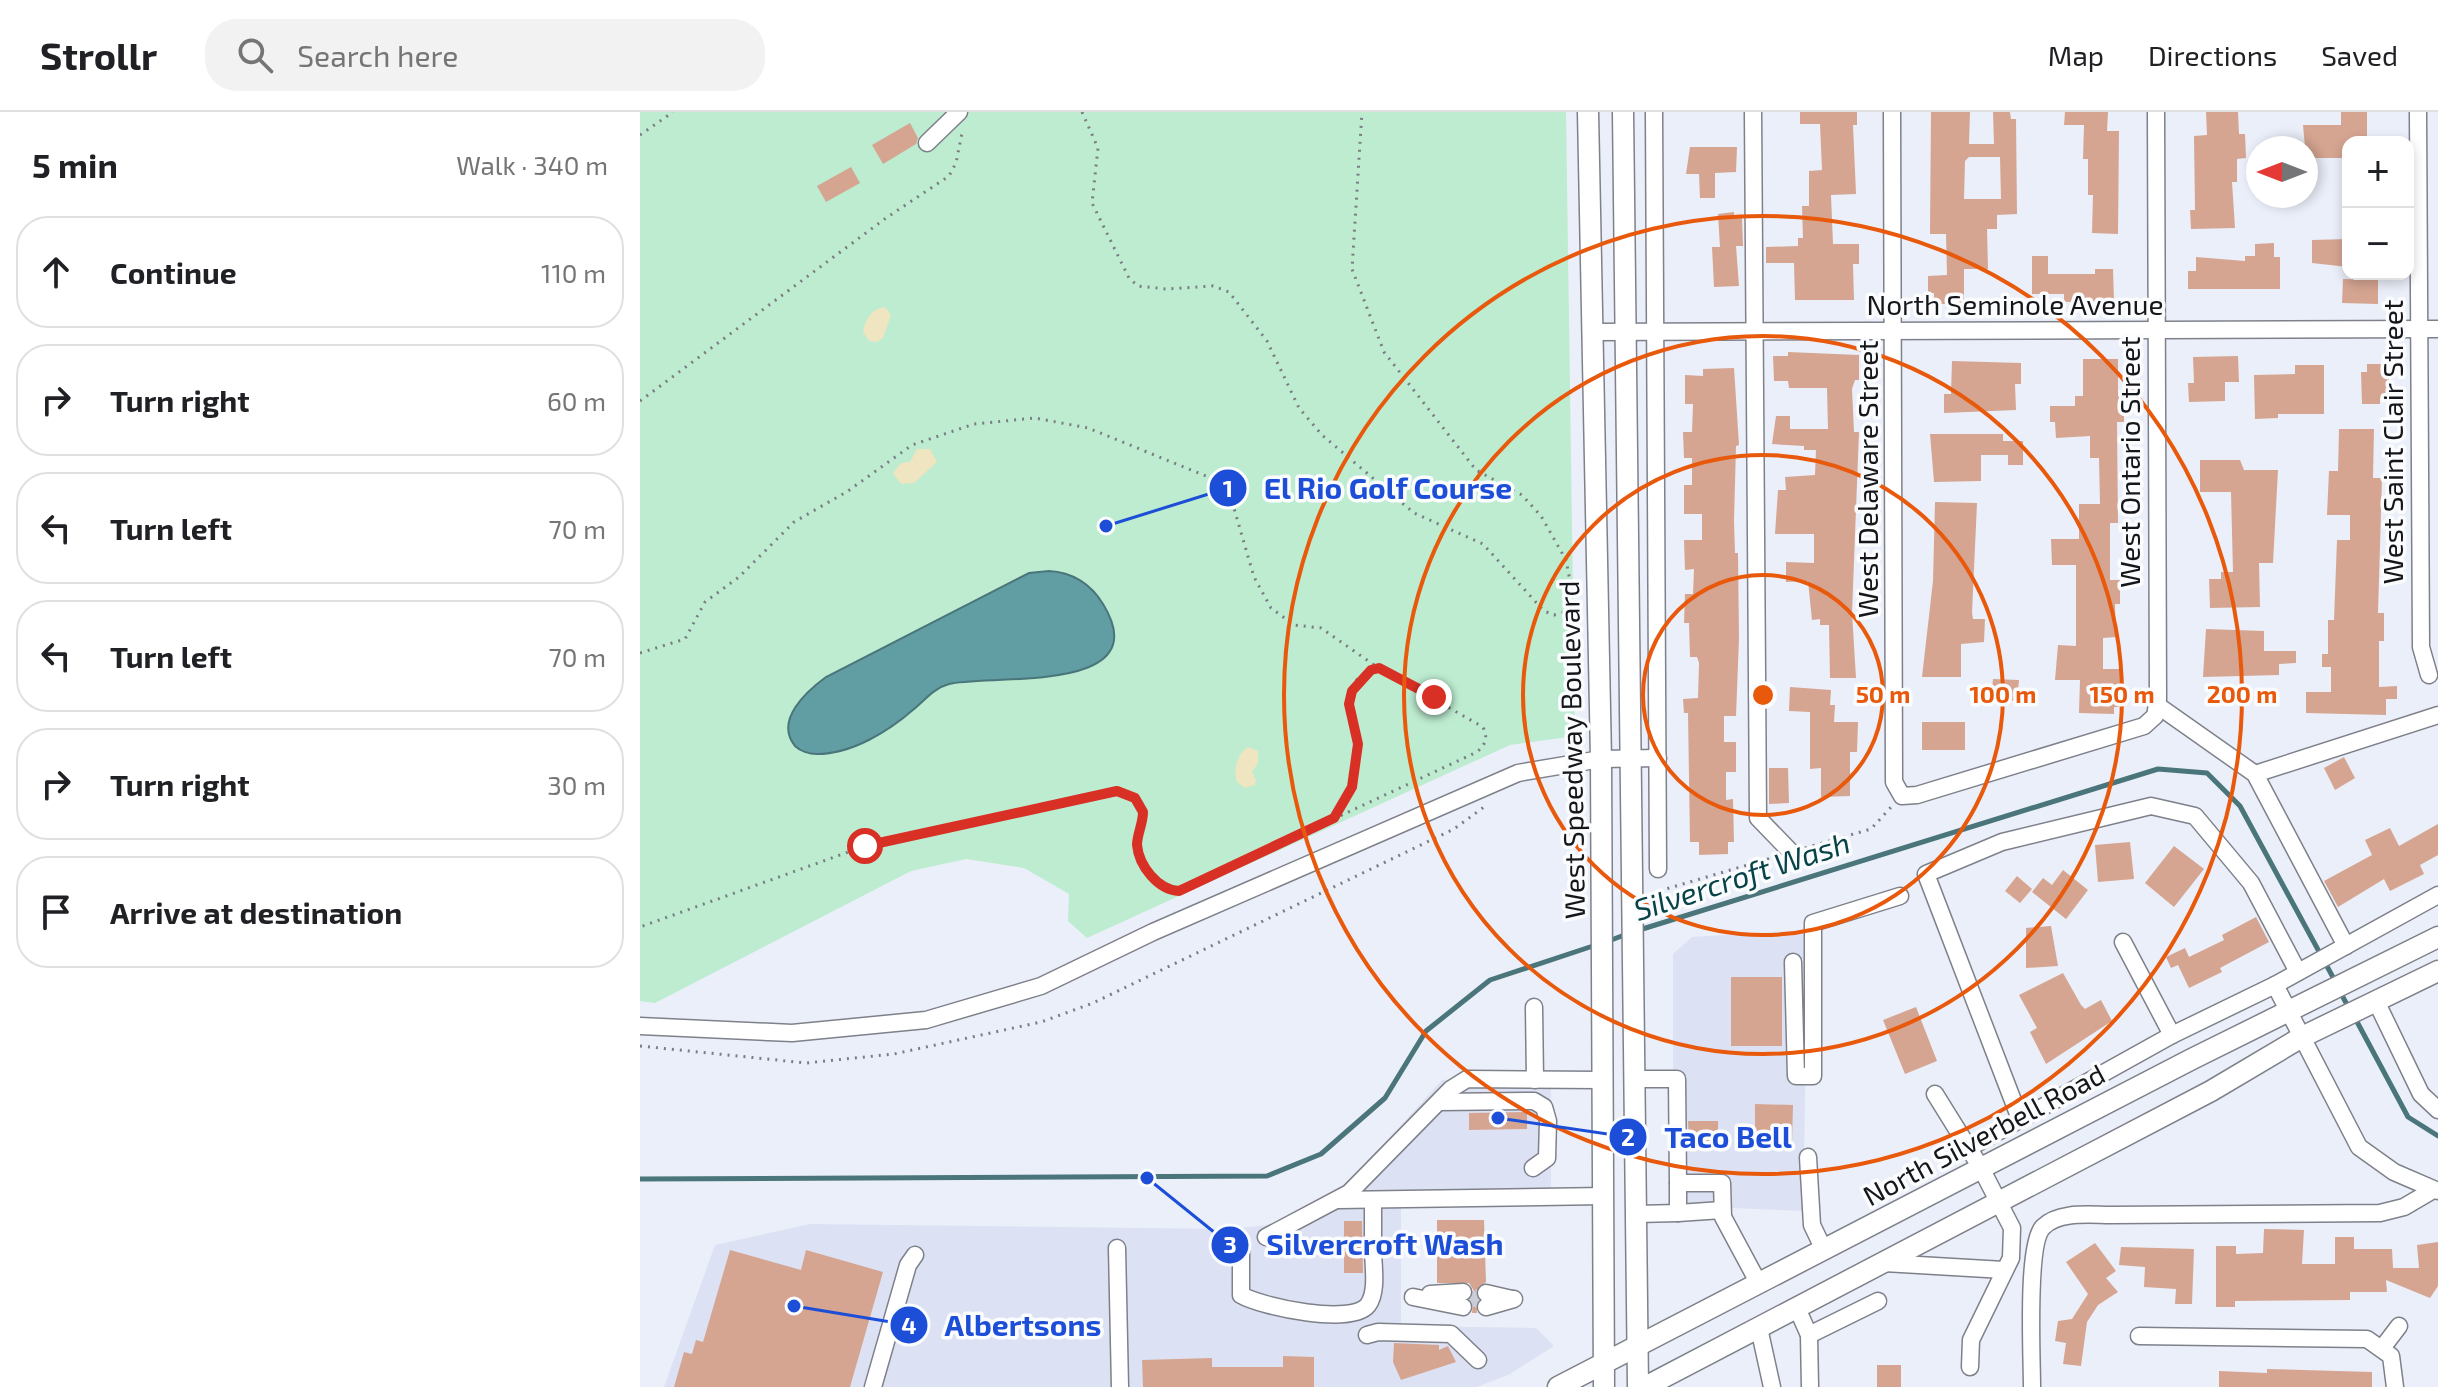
<!DOCTYPE html>
<meta charset="utf-8">
<style>
:root{--surface:#fff;--page:#f2f2f2;--text:#202124;--muted:#757577;--line:#e0e0e0}
body{margin:0;font-family:"Exo 2",sans-serif;background:var(--page);color:var(--text)}
.controls{position:absolute;right:24px;top:24px;display:grid;overflow:hidden;border-radius:16px;box-shadow:0 4px 12px #0003}
.controls button{width:72px;height:72px;display:grid;place-items:center;padding:0;border:0;border-bottom:2px solid var(--line);background:var(--surface);color:var(--text);font:40px sans-serif}
.compass{position:absolute;left:1606px;top:24px;width:72px;height:72px;border-radius:50%;background:var(--surface);box-shadow:0 4px 12px #0003;rotate:270deg}
.stop{position:absolute;width:24px;height:24px;margin:-18px;border:6px solid #d93025;border-radius:50%;background:#fff}
.stop.end{background:#d93025;border-color:#fff;box-shadow:0 2px 8px #0008}
.list{margin:0;padding:0;list-style:none}
h2{display:flex;justify-content:space-between;align-items:center;height:104px;margin:0;padding:0 32px;font-size:34px}
h2 small{font-size:26px;font-weight:400;color:var(--muted)}
.list li{display:grid;grid-template-columns:52px 1fr auto;gap:24px;align-items:center;box-sizing:border-box;height:112px;margin:0 16px 16px;padding:0 16px;border:2px solid var(--line);border-radius:32px}
.list b{display:block;font-size:30px;white-space:nowrap}
.list em{font-size:26px;font-style:normal;color:var(--muted)}
.icon{flex:none;width:44px;height:44px;fill:none;stroke:currentColor;stroke-width:2;stroke-linecap:round;stroke-linejoin:round}
.map{position:relative;flex:none;width:1798px;height:1275px;overflow:hidden}
header{display:flex;align-items:center;gap:48px;box-sizing:border-box;height:112px;padding:0 40px;background:var(--surface);border-bottom:2px solid var(--line)}
header strong{font-size:38px}
nav{display:flex;gap:44px;margin-inline-start:auto;font-size:28px}
.search{width:560px;height:72px;background:var(--page);display:flex;align-items:center;gap:20px;box-sizing:border-box;padding:0 28px;border-radius:32px;color:var(--muted);font-size:30px}
main{display:flex}
aside{flex:1;background:var(--surface)}
.map>svg:first-child{display:block}
</style>
<header>
<strong>Strollr</strong>
<div class="search"><svg class="icon" aria-label="search" viewBox="0 0 24 24"><circle cx="10" cy="10" r="6"/><path d="M15 15l6 6"/></svg>Search here</div>
<nav><a>Map</a><a>Directions</a><a>Saved</a></nav>
</header>
<main>
<aside>
<h2>5 min<small>Walk · 340 m</small></h2>
<ul class="list">
<li><svg class="icon" aria-label="ahead" viewBox="0 0 24 24"><path d="M12 20V5M6 11l6-6 6 6"/></svg><div><b>Continue</b></div><em>110 m</em></li>
<li><svg class="icon" aria-label="right" viewBox="0 0 24 24"><path d="M7 20v-9h11M14 6l5 5-5 5"/></svg><div><b>Turn right</b></div><em>60 m</em></li>
<li><svg class="icon" aria-label="left" viewBox="0 0 24 24"><path d="M17 20v-9H6M10 6l-5 5 5 5"/></svg><div><b>Turn left</b></div><em>70 m</em></li>
<li><svg class="icon" aria-label="left" viewBox="0 0 24 24"><path d="M17 20v-9H6M10 6l-5 5 5 5"/></svg><div><b>Turn left</b></div><em>70 m</em></li>
<li><svg class="icon" aria-label="right" viewBox="0 0 24 24"><path d="M7 20v-9h11M14 6l5 5-5 5"/></svg><div><b>Turn right</b></div><em>30 m</em></li>
<li><svg class="icon" aria-label="arrive" viewBox="0 0 24 24"><path d="M6 21V4h12l-3 4 3 4H6"/></svg><div><b>Arrive at destination</b></div></li>
</ul>
</aside>
<div class="map">
<svg width="1798" height="1275" viewBox="0 0 1798 1275">
<rect width="100%" height="100%" fill="#ebeff9"/>
<!-- built -->
<g fill="#dce2f3">
<path d="M1168,818L1163,1099L1048,1094L1033,1083V842L1052,825Z"/>
<path d="M911,962V1078L761,1080V1214L896,1216L914,1234L870,1262L837,1275H24L75,1133L170,1112L588,1117L639,1112L698,1083L802,968Z"/>
</g>
<!-- green -->
<path fill="#bdecd0" d="M0,0H926L935,624L870,633L447,826L428,809L429,782L384,756L326,747L271,759L15,891L0,889Z"/>
<!-- sand -->
<g fill="#efe5c0">
<path d="M245,195L251,203L243,226L237,230L229,229L223,220C225,207 231,197 245,195Z"/>
<path d="M277,337H290L297,350L274,371L261,372L253,361L261,351L270,350Z"/>
<path d="M608,635L618,639V651L612,660L616,668L615,673L605,676L597,670C593,658 597,642 608,635Z"/>
</g>
<!-- water -->
<path fill="#619ea4" stroke="#4a757a" stroke-width="2" d="M409,459C432,460 451,472 463,492C519,583 350,562 309,572C294,576 285,588 274,597C249,619 212,642 177,642C169,642 160,639 155,634C134,608 167,579 186,565L389,461Z"/>
<g fill="none" stroke-linecap="round" stroke-linejoin="round">
<!-- stream -->
<g stroke="#4a757a" stroke-width="5">
<path d="M996,819L1518,657L1567,661L1600,694L1695,869"/>
<path d="M966,830L987,822"/>
<path d="M1699,878L1710,898"/>
<path d="M1715,906L1768,1005L1798,1024"/>
<path d="M0,1067L627,1064L681,1042L745,986L786,919L850,868L956,833"/>
</g>
</g>
<!-- building -->
<g fill="#d5a591" fill-rule="evenodd">
<path d="M1160,0H1217V13H1213L1216,82L1191,83L1193,132H1219V152H1213L1214,188H1155L1154,151H1126V135L1158,134V126H1163L1162,94H1169V59L1182,58L1180,12H1160Z"/>
<path d="M1291,0H1330L1329,32H1354L1353,0H1370L1371,7H1376L1377,102L1357,103V117H1347L1348,157H1324V192H1294V181H1288V164L1307,163L1306,122H1290ZM1329,45H1360L1361,87H1324L1325,49Z"/>
<path d="M1425,0H1468L1467,19H1479L1478,122L1452,121L1453,83H1448V47H1443L1444,13H1424Z"/>
<path d="M1566,0H1598L1599,22H1605L1606,46L1597,47V70H1592L1595,116L1551,117L1550,98H1555L1554,24L1567,23Z"/>
<path d="M1701,0H1727V30H1708V46H1666L1663,13H1701Z"/>
<path d="M270,11L278,26L276,32L243,52L232,33Z"/>
<path d="M1050,35H1097L1096,60L1075,61V86H1060L1059,62H1046Z"/>
<path d="M211,55L220,71L186,90L177,74Z"/>
<path d="M1094,100V106H1102L1103,134H1096L1099,174L1074,175L1072,135H1080L1078,102Z"/>
<path d="M1708,127V155L1672,151V128Z"/>
<path d="M1634,131V145H1640V177H1548V159H1556V145L1605,149V144H1615V132Z"/>
<path d="M1392,144H1408V162H1455V157H1473L1474,189L1424,190V182H1392Z"/>
<path d="M1703,167L1738,168V192L1702,191Z"/>
<path d="M1148,240L1219,243V268H1215L1212,277L1214,320H1219L1212,501L1216,566H1190L1189,513H1180V507L1172,508L1168,469L1146,470V450L1174,451V422H1135L1138,378H1146L1145,365L1175,363L1176,338H1164V334L1132,332L1136,304H1150V317H1188L1187,276H1149L1148,269H1134L1133,244H1148Z"/>
<path d="M1598,244L1599,270H1585V289L1549,290L1548,271H1554L1553,245Z"/>
<path d="M1443,247H1478V284H1484V310H1477L1478,411H1470V468H1480V492H1475L1476,525L1463,526V557H1481V595H1474V602L1439,601L1440,568H1415L1418,533L1436,534V453H1412L1411,427H1439V392H1460L1459,346H1450V324L1416,326L1415,310H1410V294H1435V284H1443Z"/>
<path d="M1312,249L1381,251V272H1375L1376,298L1304,301V282H1311Z"/>
<path d="M1727,252H1749V286H1740V292H1722L1721,260H1727Z"/>
<path d="M1655,253H1684V302H1638V306L1615,307L1614,263L1655,262Z"/>
<path d="M1094,256L1099,333L1096,334L1094,409L1095,441H1098L1099,526L1096,604H1084V630H1096V660H1086V688L1093,687L1094,730H1088V742L1059,743V730H1050L1048,601H1044L1043,587L1058,586L1059,551L1057,545H1050L1049,511H1044L1045,482H1053L1054,457L1045,458L1044,428H1062V402H1044V373H1052V346H1044L1043,320H1052L1053,292H1045V263L1063,264V257Z"/>
<path d="M1699,317H1734L1733,366H1742L1738,501H1744V529H1739V575L1757,574V587H1746V603L1666,601V580H1691V555H1682V542H1688V508H1694L1697,428H1710V403H1687L1689,359H1698Z"/>
<path d="M1290,322H1363V329H1383V353H1368V343H1341V369L1294,370Z"/>
<path d="M1560,348H1600L1604,358H1638L1633,451H1619L1620,495L1570,496L1569,467H1581V460H1593L1591,380H1560Z"/>
<path d="M1295,390L1337,391L1332,501L1333,507H1345L1344,530L1321,532V565H1282L1293,469Z"/>
<path d="M1566,517L1624,519V539H1656V551L1639,552V563L1563,565Z"/>
<path d="M1353,567L1379,568L1377,589L1351,587Z"/>
<path d="M1150,575L1191,578L1190,593H1195L1194,610H1218L1217,640H1210V684L1181,685V656L1170,657V600L1149,599Z"/>
<rect x="1282" y="610" width="43" height="28"/>
<path d="M1704,645L1715,666L1695,678L1684,656Z"/>
<path d="M1129,656H1148L1149,691L1129,692Z"/>
<path d="M1798,712V743L1780,753L1784,762L1750,779L1744,767L1698,795L1684,769L1732,743L1725,728L1750,716L1759,734Z"/>
<path d="M1490,730L1494,767L1458,770L1455,733Z"/>
<path d="M1534,734L1564,757L1534,795L1505,771Z"/>
<path d="M1423,758L1448,778L1426,807L1392,780L1403,766L1412,773Z"/>
<path d="M1377,764L1392,777L1380,791L1365,779Z"/>
<path d="M1616,805L1629,830L1580,856L1582,860L1549,876L1538,853L1531,856L1526,845L1545,836L1549,845L1584,828L1582,823Z"/>
<path d="M1411,814L1418,854L1386,856V816Z"/>
<path d="M1423,861L1441,893L1445,897L1461,888L1472,909L1406,952L1390,920L1397,916L1379,883Z"/>
<rect x="1091" y="865" width="51" height="69"/>
<path d="M1276,895L1297,949L1265,962L1243,908Z"/>
<path d="M1115,992L1153,993L1152,1031H1115Z"/>
<path d="M887,1000V1017L829,1018V1001Z"/>
<path d="M1048,1009H1078V1033L1049,1034Z"/>
<path d="M797,1108H844L846,1170L836,1178L837,1201H832L834,1179L829,1171H797Z"/>
<path d="M704,1109H722L723,1161H704Z"/>
<path d="M1624,1117L1664,1118L1662,1152H1695V1125H1714V1137H1752L1753,1156H1779L1777,1133L1798,1130V1174L1790,1186L1746,1168L1747,1180H1710V1188L1595,1189V1195H1576V1134H1596V1142L1623,1141Z"/>
<path d="M1455,1131L1476,1159L1466,1166L1478,1180L1458,1193L1447,1210L1441,1254L1423,1252L1426,1231L1415,1229L1418,1209L1432,1207L1448,1182L1426,1150Z"/>
<path d="M1481,1135L1554,1137L1552,1192H1535L1536,1177L1504,1175L1505,1155L1479,1153Z"/>
<path d="M90,1138L161,1158L166,1138L243,1160L210,1275H34L44,1240L52,1242L56,1228L63,1230Z"/>
<path d="M754,1231L799,1233V1238L808,1234L816,1250L761,1268L753,1250Z"/>
<path d="M643,1244L674,1245V1275H503L502,1248L572,1246V1255H643Z"/>
<rect x="1237" y="1253" width="24" height="22"/>
<path d="M1627,1257L1732,1260V1275H1579V1259L1627,1261Z"/>
</g>
<g fill="none" stroke-linecap="round" stroke-linejoin="round">
<!-- minor-tunnel -->
<path stroke="#cbced7" stroke-width="16" stroke-dasharray="16 8" stroke-linecap="butt" d="M823,1186L846,1188"/>
<defs>
<g id="minor">
<path d="M1014,0L1018,757"/>
<path d="M1113,0L1118,706L1151,740"/>
<path d="M1252,0L1254,670L1262,684L1277,683L1504,614L1515,604L1518,587L1516,0"/>
<path d="M1778,0L1781,535L1789,563"/>
<path d="M287,31L319,0"/>
<path d="M953,220L1798,217"/>
<path d="M1517,593L1615,662L1706,834"/>
<path d="M1615,662L1798,603"/>
<path d="M1483,830L1532,923"/>
<path d="M1153,850L1156,964H1173V811L1260,784"/>
<path d="M1635,873L1719,1035L1754,1060L1798,1079"/>
<path d="M1736,889L1781,982L1798,998"/>
<path d="M894,895L895,968"/>
<path d="M0,914L152,921L286,908L401,874L513,820L878,661L961,647L1018,646"/>
<path d="M996,967H1037L1038,1071"/>
<path d="M1295,982L1341,1056L1372,1116L1371,1146L1331,1228L1330,1255"/>
<path d="M799,990L894,989L904,995L908,1009L907,1046L893,1056"/>
<path d="M1380,1007L1286,762L1362,730L1511,694L1555,704L1611,771L1658,860"/>
<path d="M1327,1037L1532,923L1635,873L1798,783"/>
<path d="M1168,1045L1172,1113L1184,1138"/>
<path d="M698,1088L964,1084"/>
<path d="M733,1088V1127"/>
<path d="M1038,1101L1082,1098"/>
<path d="M997,1102L1038,1101V1071H1082L1083,1105L1119,1172"/>
<path d="M626,1125L709,1081L811,977L827,967L963,968"/>
<path d="M601,1131V1183C622,1195 712,1214 728,1193C738,1179 733,1154 733,1137"/>
<path d="M477,1136L480,1275"/>
<path d="M1244,1151L1364,1158"/>
<path d="M846,1181L872,1187"/>
<path d="M790,1182L823,1180"/>
<path d="M773,1185L823,1195"/>
<path d="M846,1195L874,1187"/>
<path d="M1157,1196L1169,1223L1170,1275"/>
<path d="M1119,1216L1132,1275"/>
<path d="M727,1223L738,1220L811,1222L838,1248"/>
<path d="M1169,1223L1238,1189"/>
<path d="M1499,1224L1727,1227L1751,1244L1755,1275"/>
<path d="M1743,1235L1759,1214"/>
<path d="M233,1275L268,1153L275,1143"/>
<path d="M1392,1275C1392,1246 1386,1132 1403,1115C1419,1099 1450,1103 1470,1103L1740,1101L1764,1095L1793,1078"/>
</g>
<g id="major">
<path d="M948,0L961,647L964,1275"/>
<path d="M983,0L998,1275"/>
<path d="M918,1275L1552,947L1798,825"/>
<path d="M1005,1275L1571,979L1662,925L1798,859"/>
</g>
</defs>
<!-- minor casing -->
<use href="#minor" stroke="#7e818a" stroke-width="19"/>
<!-- major casing -->
<use href="#major" stroke="#7e818a" stroke-width="23"/>
<!-- path -->
<g stroke="#7a7d84" stroke-width="3" stroke-dasharray="2 6" stroke-linecap="butt">
<path d="M442,0L458,36L452,91L489,166L498,174L526,177L573,174L589,180L627,229L659,296L682,323L774,401L843,432L904,499L914,503L925,500L931,474L926,448L901,404L882,383L836,358L744,240L712,157L722,0"/>
<path d="M0,23L33,0"/>
<path d="M0,289L246,106L309,64L316,51L322,21"/>
<path d="M0,541L45,527L65,490L99,465L154,410L208,379L272,333L334,312L395,306L448,316L571,366L591,386L614,465L631,496L654,513L681,516L737,555L843,615C848,626 846,632 837,640L539,779C517,778 496,751 497,728C500,703 512,688 477,679L225,734L0,815"/>
<path d="M694,706C709,683 715,664 718,636C720,610 692,567 737,557"/>
<path d="M1165,736L1231,717L1253,693"/>
<path d="M1012,781L1135,745"/>
<path d="M0,934L166,951L254,942L401,910L453,891L814,717L844,695"/>
</g>
<!-- minor -->
<use href="#minor" stroke="#fff" stroke-width="16"/>
<!-- major -->
<use href="#major" stroke="#fff" stroke-width="20"/>
</g>
<g fill="none" stroke-linecap="round" stroke-linejoin="round">
<!-- route -->
<path stroke="#d93025" stroke-width="10" d="M225,734L477,679L495,686L503,700C503,712 497,722 497,733C499,754 518,778 539,779L694,706L712,675L718,632L709,592L712,579L731,558L739,556L794,585"/>
</g>
<!-- distance rings -->
<g fill="none" stroke="#e8590c" stroke-width="4">
<circle cx="1123" cy="583" r="120"/>
<circle cx="1123" cy="583" r="240"/>
<circle cx="1123" cy="583" r="359"/>
<circle cx="1123" cy="583" r="479"/>
</g>
<g text-anchor="middle" stroke-width="7" stroke-linejoin="round" paint-order="stroke">
<!-- street labels -->
<g font-size="28" fill="#141619" stroke="#fbfcfe">
<text x="1375" y="203">North Seminole Avenue</text>
<text transform="translate(1753 330) rotate(-90)" y="10">West Saint Clair Street</text>
<text transform="translate(1490 350) rotate(-90)" y="10">West Ontario Street</text>
<text transform="translate(1228 367) rotate(-90)" y="10">West Delaware Street</text>
<text transform="translate(932 638) rotate(-91)" y="10">West Speedway Boulevard</text>
<text transform="translate(1344 1023) rotate(-28)" y="10">North Silverbell Road</text>
</g>
<!-- water labels -->
<g font-size="30" font-style="italic" fill="#084348" stroke="#fbfcfe">
<text transform="translate(1102 765) rotate(-18)" y="10">Silvercroft Wash</text>
</g>
</g>
<circle cx="1123" cy="583" r="12" fill="#e8590c" stroke="#fbfcfe" stroke-width="4"/>
<g font-size="24" text-anchor="middle" font-weight="bold" fill="#e8590c" stroke="#fbfcfe" stroke-width="7" stroke-linejoin="round" paint-order="stroke">
<text x="1243" y="591">50 m</text>
<text x="1363" y="591">100 m</text>
<text x="1482" y="591">150 m</text>
<text x="1602" y="591">200 m</text>
</g>
<!-- callouts -->
<path fill="none" stroke="#1d4ed8" stroke-width="3" d="M466 414L588 376M858 1006L988 1025M507 1066L590 1133M154 1194L269 1213"/>
<g fill="#1d4ed8" stroke="#fbfcfe" stroke-width="3">
<circle cx="466" cy="414" r="8"/>
<circle cx="858" cy="1006" r="8"/>
<circle cx="507" cy="1066" r="8"/>
<circle cx="154" cy="1194" r="8"/>
<circle cx="588" cy="376" r="20"/>
<circle cx="988" cy="1025" r="20"/>
<circle cx="590" cy="1133" r="20"/>
<circle cx="269" cy="1213" r="20"/>
</g>
<g font-size="24" text-anchor="middle" font-weight="bold" fill="#fff">
<text x="588" y="385">1</text>
<text x="988" y="1034">2</text>
<text x="590" y="1141">3</text>
<text x="269" y="1222">4</text>
</g>
<g font-size="30" text-anchor="middle" font-weight="bold" fill="#1d4ed8" stroke="#fbfcfe" stroke-width="7" stroke-linejoin="round" paint-order="stroke">
<text x="748" y="387">El Rio Golf Course</text>
<text x="1088" y="1036">Taco Bell</text>
<text x="745" y="1143">Silvercroft Wash</text>
<text x="383" y="1224">Albertsons</text>
</g>
</svg>
<div class="controls">
<button>+</button>
<button>−</button>
</div>
<svg class="compass" viewBox="-18 -18 36 36"><path d="M0-13l5 13h-10z" fill="#e53935"/><path d="M0 13l5-13h-10z" fill="#757577"/></svg>
<div class="stop" style="left:225px;top:734px"></div>
<div class="stop end" style="left:794px;top:585px"></div>
</div>
</main>
